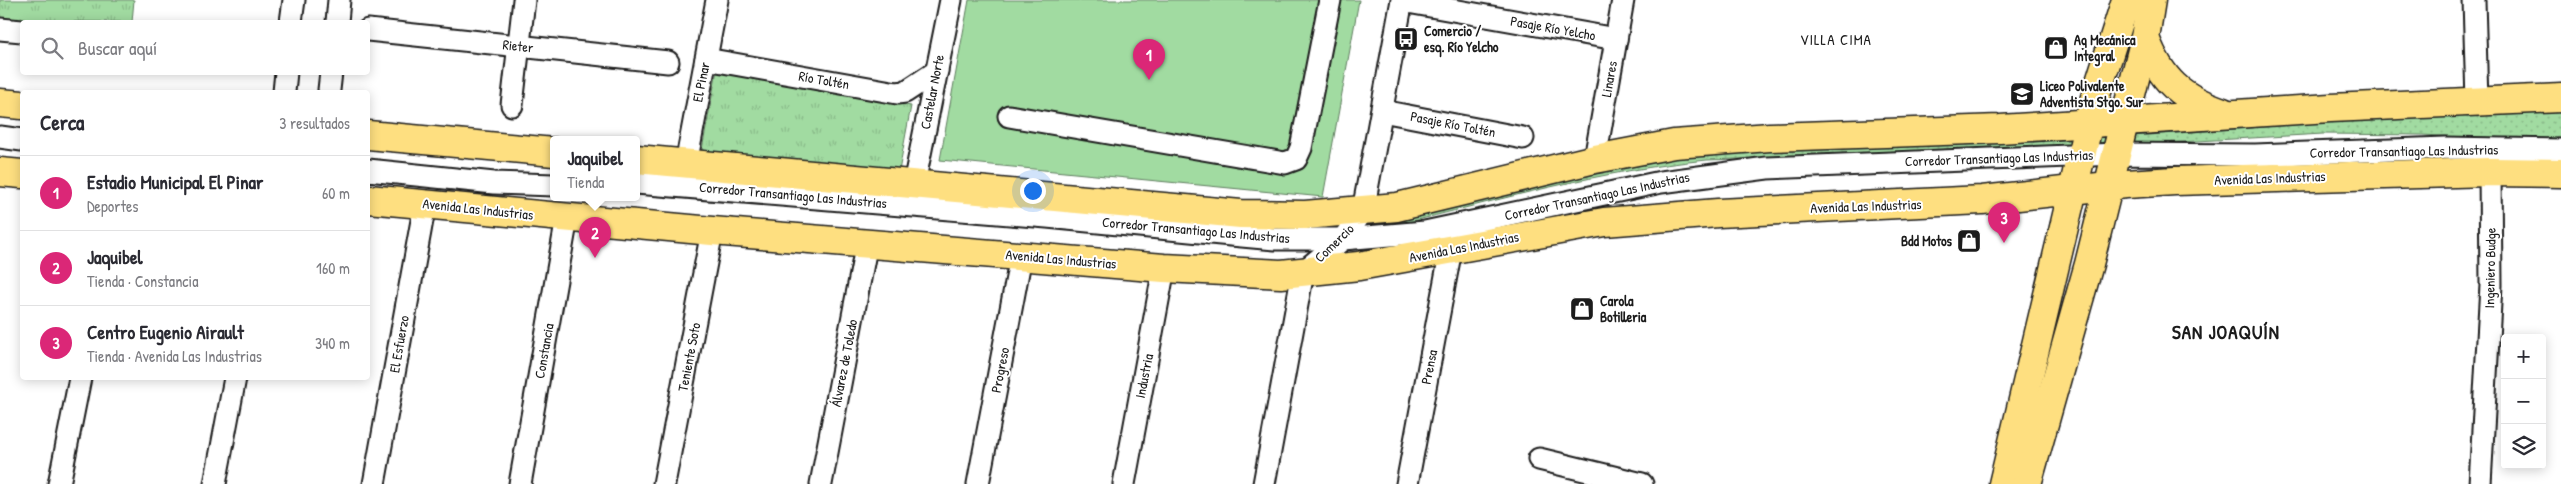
<!DOCTYPE html>
<html lang="es">
<meta charset="utf-8">
<style>
:root{--surface:#fff;--page:#f7f7f7;--text:#2b2b33;--muted:#7c7c81;--line:#e1e1e2;--accent:#db2777}
body{margin:0;font-family:"Patrick Hand",sans-serif;background:var(--page);color:var(--text)}
.controls{position:absolute;right:15px;bottom:15px;display:grid;overflow:hidden;border-radius:5px;box-shadow:0 2px 12px #0003}
.controls button{width:45px;height:45px;display:grid;place-items:center;padding:0;border:0;border-bottom:1px solid var(--line);background:var(--surface);color:var(--text);font:25px sans-serif}
.you{position:absolute;left:1032px;top:190px;width:18px;height:18px;margin:-12px;border:4px solid #fff;border-radius:50%;background:#1a73e8;box-shadow:0 0 0 8px #1a73e833}
.badge{display:grid;place-items:center;width:32px;height:32px;border-radius:50%;background:var(--accent);color:#fff;font-size:16px;font-weight:700}
.pin{position:absolute;translate:-50% -41px;filter:drop-shadow(0 1px 2px #0008)}
.pin::after{content:'';position:absolute;top:26px;width:18px;height:15px;background:inherit;clip-path:polygon(0 0,100% 0,50% 100%)}
.popup{position:absolute;left:550px;top:136px;width:90px;height:65px;box-sizing:border-box;display:grid;place-content:center;border-radius:5px;background:var(--surface);filter:drop-shadow(0 1px 4px #0005);font-size:16px;white-space:nowrap;color:var(--muted)}
.popup b{font-size:19px;color:var(--text)}
.popup::after{content:'';position:absolute;left:50%;top:100%;margin-left:-10px;border:10px solid transparent;border-top-color:var(--surface)}
.list{margin:0;padding:0;list-style:none}
h2{display:flex;justify-content:space-between;align-items:center;height:65px;margin:0;padding:0 20px;font-size:21px}
h2 small{font-size:16px;font-weight:400;color:var(--muted)}
.list li{display:grid;grid-template-columns:32px 1fr auto;gap:15px;align-items:center;box-sizing:border-box;height:75px;padding:0 20px;border-top:1px solid var(--line)}
.list b{display:block;font-size:19px;white-space:nowrap}
.list p{margin:0;font-size:16px;white-space:nowrap;color:var(--muted)}
.list em{font-size:16px;font-style:normal;color:var(--muted)}
.icon{flex:none;width:28px;height:28px;fill:none;stroke:currentColor;stroke-width:2;stroke-linecap:round;stroke-linejoin:round}
.map{position:relative;flex:none;width:2561px;height:484px;overflow:hidden}
.search{position:absolute;background:var(--surface);box-shadow:0 2px 12px #0003;left:20px;top:20px;width:350px;height:55px;display:flex;align-items:center;gap:12px;box-sizing:border-box;padding:0 18px;border-radius:5px;color:var(--muted);font-size:19px}
.panel{position:absolute;background:var(--surface);box-shadow:0 2px 12px #0003;left:20px;top:90px;width:350px;height:290px;border-radius:5px}
.map>svg:first-child{display:block}
</style>
<div class="map">
<svg width="2561" height="484" viewBox="0 0 2561 484">
<defs>
<pattern id="grass-dots" width="8" height="8" patternUnits="userSpaceOnUse" patternTransform="scale(1.25)"><rect width="8" height="8" fill="#a1dba1"/><path d="M2 2h.1M6 6h.1" fill="none" stroke="#8abb8a" stroke-width="1.8" stroke-linecap="round"/></pattern>
<pattern id="park-tufts" width="24" height="20" patternUnits="userSpaceOnUse" patternTransform="scale(1.25)"><rect width="24" height="20" fill="#a1dba1"/><path d="M3 7l-1-3M5 7V3M7 7l1-3M15 17l-1-3M17 17v-4M19 17l1-3" fill="none" stroke="#8abb8a"/></pattern>
</defs>
<rect width="100%" height="100%" fill="#fff"/>
<filter id="ink" filterUnits="userSpaceOnUse"><feTurbulence type="fractalNoise" baseFrequency=".02" numOctaves="2"/><feDisplacementMap in="SourceGraphic" scale="10" xChannelSelector="R" yChannelSelector="G"/><feConvolveMatrix kernelMatrix="1 2 1 2 8 2 1 2 1" color-interpolation-filters="sRGB"/></filter>
<g filter="url(#ink)">
<!-- grass -->
<path fill="url(#grass-dots)" stroke="#5e7c5e" d="M2561,105V142L2422,135L2323,134L2054,149L1707,160C1602,170 1499,200 1397,225L1392,217L1644,157L1977,140L2148,135L2305,124L2329,116Z"/>
<!-- park -->
<g fill="url(#park-tufts)" stroke="#5e7c5e">
<path d="M0,0H134L132,22L0,21Z"/>
<path d="M717,70L911,106L899,171L700,160Z"/>
</g>
<!-- pitch -->
<path fill="#a1dba1" stroke="#5e7c5e" d="M969,0H1359L1323,197L940,160Z"/>
<g fill="none" stroke-linecap="round" stroke-linejoin="round">
<defs>
<g id="minor">
<path d="M2474,0L2477,101"/>
<path d="M1402,1L1616,39"/>
<path d="M291,22L294,0"/>
<path d="M337,22L339,0"/>
<path d="M0,29L22,31"/>
<path d="M368,30L668,62"/>
<path d="M706,59L897,93L905,92L937,71"/>
<path d="M329,90L331,72"/>
<path d="M284,92L286,72"/>
<path d="M512,105L524,0"/>
<path d="M1382,111L1523,138"/>
<path d="M1009,116L1285,163L1296,159L1301,148L1330,0"/>
<path d="M0,137L22,140"/>
<path d="M1595,159L1623,0"/>
<path d="M686,164L717,0"/>
<path d="M368,170L494,183L554,185"/>
<path d="M636,183L1047,217L1231,235L1275,239H1343L1425,232L1661,182L1767,168L2117,154L2255,155L2446,148L2561,150"/>
<path d="M914,184L951,0"/>
<path d="M1539,459L1642,484"/>
<path d="M59,484L80,378"/>
<path d="M215,484L235,378"/>
<path d="M374,484L425,204"/>
<path d="M520,484L567,218"/>
<path d="M664,484L712,231"/>
<path d="M821,484L867,242"/>
<path d="M978,484L1021,256"/>
<path d="M1124,484L1164,268"/>
<path d="M1264,484L1303,272L1343,239L1363,211L1402,0"/>
<path d="M1407,484L1451,249"/>
<path d="M2480,484L2491,285L2490,172"/>
</g>
<g id="major">
<path d="M2145,38C2161,81 2181,98 2223,112"/>
<path d="M0,103L22,105"/>
<path d="M368,135L554,152"/>
<path d="M636,159L1241,214L1305,215L1397,207L1595,159L1674,144L1770,137L2000,129L2330,108L2561,98"/>
<path d="M0,172L22,174"/>
<path d="M368,199L712,231L1164,268L1281,274L1359,266L1604,222L1718,213L1982,200L2126,184L2175,181L2490,172L2561,173"/>
<path d="M2003,484L2094,101L2126,0"/>
<path d="M2027,484L2089,264L2145,38L2151,0"/>
</g>
</defs>
<!-- minor casing -->
<use href="#minor" stroke="#1c1c1c" stroke-width="25"/>
<!-- major casing -->
<use href="#major" stroke="#1c1c1c" stroke-width="31"/>
<!-- minor -->
<use href="#minor" stroke="#fff" stroke-width="21"/>
<!-- major -->
<use href="#major" stroke="#fedf80" stroke-width="28"/>
</g>
</g>
<!-- icons -->
<defs>
<symbol id="bus-square" viewBox="-11 -11 22 22"><rect x="-9" y="-9" width="18" height="18" rx="4" fill="#1c1c1c" stroke="#fff"/><path d="M-5-6H5V4H4V6H2V4H-2V6H-4V4H-5ZM-3.5-4V0h7V-4ZM-3.5 1.2v1.5H-2V1.2ZM2 1.2v1.5H3.5V1.2Z" fill="#fff"/></symbol>
<symbol id="shop-square" viewBox="-11 -11 22 22"><rect x="-9" y="-9" width="18" height="18" rx="4" fill="#1c1c1c" stroke="#fff"/><path d="M-5-2.5h2.3a2.7 3.5 0 0 1 5.4 0H5L5.5 6h-11ZM-1.5-2.5h3a1.5 2.3 0 0 0-3 0Z" fill="#fff"/></symbol>
<symbol id="school-square" viewBox="-11 -11 22 22"><rect x="-9" y="-9" width="18" height="18" rx="4" fill="#1c1c1c" stroke="#fff"/><path d="M0-5L7-2L0 1L-7-2ZM-4 1L0 2.5L4 1V4Q0 6-4 4Z" fill="#fff"/></symbol>
</defs>
<g fill-rule="evenodd">
<use href="#bus-square" x="1392" y="25" width="28" height="28"/>
<use href="#shop-square" x="2042" y="34" width="28" height="28"/>
<use href="#school-square" x="2008" y="80" width="28" height="28"/>
<use href="#shop-square" x="1955" y="227" width="28" height="28"/>
<use href="#shop-square" x="1568" y="295" width="28" height="28"/>
</g>
<g text-anchor="middle" stroke-width="4" stroke-linejoin="round" paint-order="stroke">
<!-- street labels -->
<g font-size="14" fill="#1c1c1c" stroke="#fff">
<text transform="translate(1553 28) rotate(10)" y="5">Pasaje Río Yelcho</text>
<text transform="translate(518 46) rotate(6)" y="5">Rieter</text>
<text transform="translate(1609 79) rotate(-80)" y="5">Linares</text>
<text transform="translate(824 80) rotate(10)" y="5">Río Toltén</text>
<text transform="translate(701 82) rotate(-79)" y="5">El Pinar</text>
<text transform="translate(932 92) rotate(-79)" y="5">Castelar Norte</text>
<text transform="translate(1453 124) rotate(11)" y="5">Pasaje Río Toltén</text>
<text transform="translate(2404 151) rotate(-1)" y="5">Corredor Transantiago Las Industrias</text>
<text transform="translate(1999 158) rotate(-2)" y="5">Corredor Transantiago Las Industrias</text>
<text transform="translate(2270 178) rotate(-2)" y="5">Avenida Las Industrias</text>
<text transform="translate(793 195) rotate(5)" y="5">Corredor Transantiago Las Industrias</text>
<text transform="translate(1597 196) rotate(-12)" y="5">Corredor Transantiago Las Industrias</text>
<text transform="translate(1866 206) rotate(-2)" y="5">Avenida Las Industrias</text>
<text transform="translate(478 209) rotate(6)" y="5">Avenida Las Industrias</text>
<text transform="translate(1196 230) rotate(5)" y="5">Corredor Transantiago Las Industrias</text>
<text transform="translate(1334 243) rotate(-44)" y="5">Comercio</text>
<text transform="translate(1464 247) rotate(-11)" y="5">Avenida Las Industrias</text>
<text transform="translate(1061 259) rotate(5)" y="5">Avenida Las Industrias</text>
<text transform="translate(2490 268) rotate(-89)" y="5">Ingeniero Budge</text>
<text transform="translate(399 344) rotate(-80)" y="5">El Esfuerzo</text>
<text transform="translate(544 351) rotate(-80)" y="5">Constancia</text>
<text transform="translate(689 357) rotate(-79)" y="5">Teniente Soto</text>
<text transform="translate(844 363) rotate(-79)" y="5">Álvarez de Toledo</text>
<text transform="translate(1429 367) rotate(-79)" y="5">Prensa</text>
<text transform="translate(1000 370) rotate(-79)" y="5">Progreso</text>
<text transform="translate(1144 376) rotate(-79)" y="5">Industria</text>
</g>
<!-- poi labels -->
<g font-size="14" font-weight="bold" fill="#1c1c1c" stroke="#fff" text-anchor="start">
<text x="1424" y="36">Comercio /<tspan x="1424" dy="16">esq. Río Yelcho</tspan></text>
<text x="2074" y="45">Ag Mecánica<tspan x="2074" dy="16">Integral</tspan></text>
<text x="2040" y="91">Liceo Polivalente<tspan x="2040" dy="16">Adventista Stgo. Sur</tspan></text>
<text x="1952" y="246" text-anchor="end">Bdd Motos</text>
<text x="1600" y="306">Carola<tspan x="1600" dy="16">Botilleria</tspan></text>
</g>
<!-- neighbourhood labels -->
<g font-size="15" letter-spacing="1" fill="#1c1c1c" stroke="#fff">
<text x="1836" y="45">VILLA CIMA</text>
</g>
<!-- district labels -->
<g font-size="19" font-weight="bold" letter-spacing="1" fill="#1c1c1c" stroke="#fff">
<text x="2226" y="339">SAN JOAQUÍN</text>
</g>
</g>
</svg>
<div class="controls">
<button>+</button>
<button>−</button>
<button><svg class="icon" aria-label="layers" viewBox="0 0 24 24"><path d="M12 4l9 5-9 5-9-5zM3 14l9 5 9-5"/></svg></button>
</div>
<div class="you"></div>
<div class="pin badge" style="left:1149px;top:80px">1</div>
<div class="pin badge" style="left:595px;top:258px">2</div>
<div class="popup"><b>Jaquibel</b>Tienda</div>
<div class="pin badge" style="left:2004px;top:243px">3</div>
<div class="search"><svg class="icon" aria-label="search" viewBox="0 0 24 24"><circle cx="10" cy="10" r="6"/><path d="M15 15l6 6"/></svg>Buscar aquí</div>
<section class="panel">
<h2>Cerca<small>3 resultados</small></h2>
<ul class="list">
<li><span class="badge">1</span><div><b>Estadio Municipal El Pinar</b><p>Deportes</p></div><em>60 m</em></li>
<li><span class="badge">2</span><div><b>Jaquibel</b><p>Tienda · Constancia</p></div><em>160 m</em></li>
<li><span class="badge">3</span><div><b>Centro Eugenio Airault</b><p>Tienda · Avenida Las Industrias</p></div><em>340 m</em></li>
</ul>
</section>
</div>
